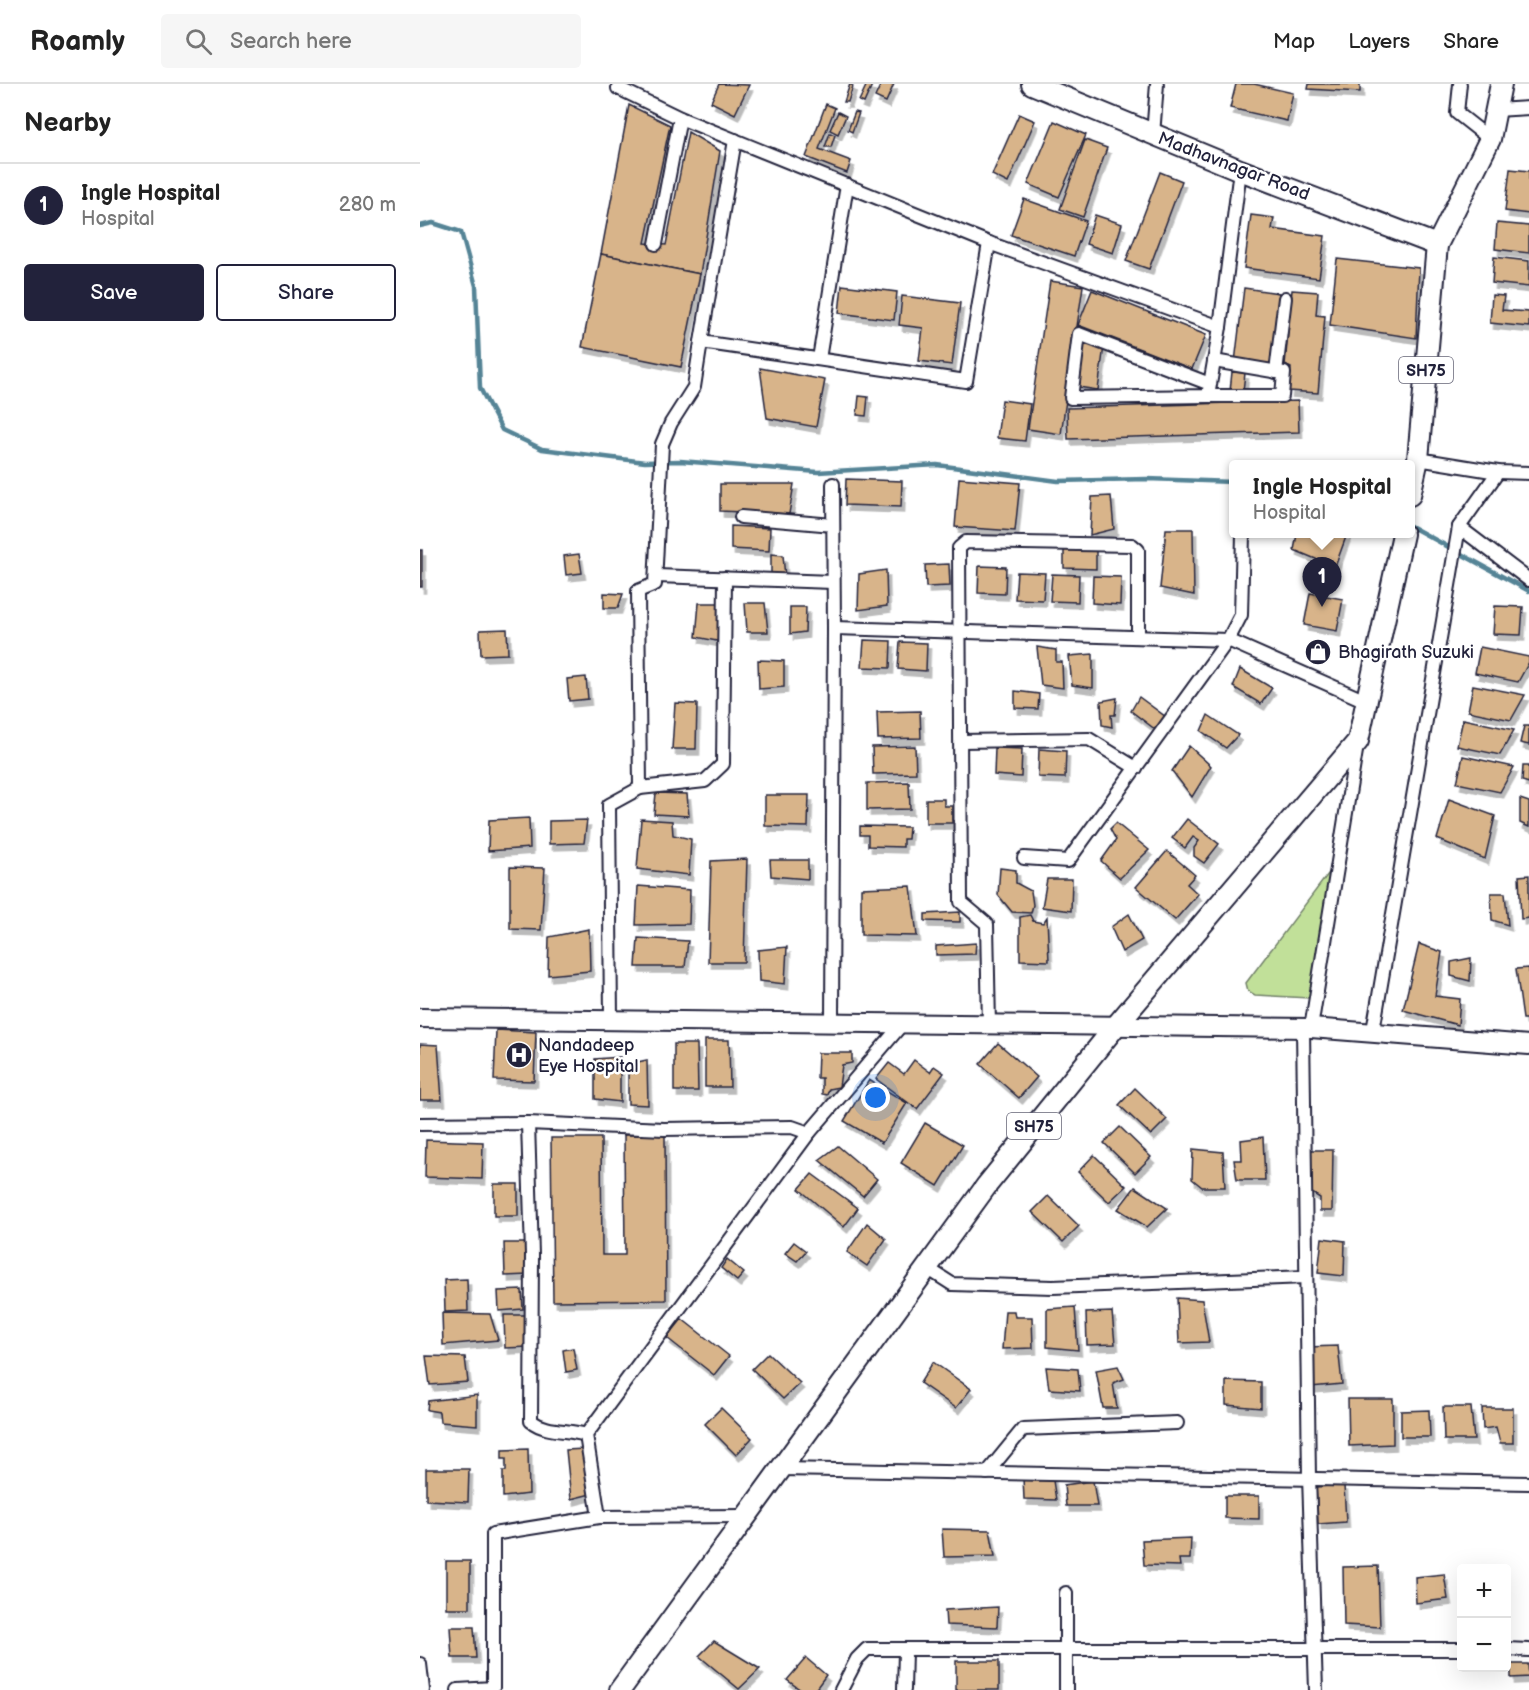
<!DOCTYPE html>
<meta charset="utf-8">
<style>
:root{--surface:#fff;--page:#f6f6f6;--text:#222;--muted:#767676;--line:#e0e0e0;--accent:#22223b}
body{margin:0;font-family:"Balsamiq Sans",sans-serif;background:var(--page);color:var(--text)}
.controls{position:absolute;right:18px;bottom:18px;display:grid;overflow:hidden;border-radius:6px;box-shadow:0 6px 24px #0002}
.controls button{width:54px;height:54px;display:grid;place-items:center;padding:0;border:0;border-bottom:2px solid var(--line);background:var(--surface);color:var(--text);font:30px sans-serif}
.you{position:absolute;left:456px;top:1014px;width:21px;height:21px;margin:-15px;border:4px solid #fff;border-radius:50%;background:#1a73e8;box-shadow:0 0 0 9px #1a73e833}
.badge{display:grid;place-items:center;width:39px;height:39px;border-radius:50%;background:var(--accent);color:#fff;font-size:20px;font-weight:700}
.pin{position:absolute;translate:-50% -50px;filter:drop-shadow(0 2px 3px #0008)}
.pin::after{content:'';position:absolute;top:32px;width:21px;height:18px;background:inherit;clip-path:polygon(0 0,100% 0,50% 100%)}
.popup{position:absolute;left:809px;top:376px;width:186px;height:78px;box-sizing:border-box;display:grid;place-content:center;border-radius:6px;background:var(--surface);filter:drop-shadow(0 2px 4px #0005);font-size:20px;white-space:nowrap;color:var(--muted)}
.popup b{font-size:22px;color:var(--text)}
.popup::after{content:'';position:absolute;left:50%;top:100%;margin-left:-12px;border:12px solid transparent;border-top-color:var(--surface)}
.list{margin:0;padding:0;list-style:none}
h2{display:flex;justify-content:space-between;align-items:center;height:78px;margin:0;padding:0 24px;font-size:26px}
h2 small{font-size:20px;font-weight:400;color:var(--muted)}
.list li{display:grid;grid-template-columns:39px 1fr auto;gap:18px;align-items:center;box-sizing:border-box;height:84px;padding:0 24px;border-top:2px solid var(--line)}
.list b{display:block;font-size:22px;white-space:nowrap}
.list p{margin:0;font-size:20px;white-space:nowrap;color:var(--muted)}
.list em{font-size:20px;font-style:normal;color:var(--muted)}
.actions{display:flex;gap:12px;padding:18px 24px}
.actions a{flex:1;padding:14px 0;border:2px solid var(--accent);border-radius:6px;text-align:center;font-size:21px;color:var(--accent)}
.actions .main{background:var(--accent);color:#fff}
.icon{flex:none;width:33px;height:33px;fill:none;stroke:currentColor;stroke-width:2;stroke-linecap:round;stroke-linejoin:round}
.map{position:relative;flex:none;width:1109px;height:1606px;overflow:hidden}
header{display:flex;align-items:center;gap:36px;box-sizing:border-box;height:84px;padding:0 30px;background:var(--surface);border-bottom:2px solid var(--line)}
header strong{font-size:28px}
nav{display:flex;gap:33px;margin-inline-start:auto;font-size:21px}
.search{width:420px;height:54px;background:var(--page);display:flex;align-items:center;gap:15px;box-sizing:border-box;padding:0 21px;border-radius:6px;color:var(--muted);font-size:22px}
main{display:flex}
aside{flex:1;background:var(--surface)}
.map>svg:first-child{display:block}
</style>
<header>
<strong>Roamly</strong>
<div class="search"><svg class="icon" aria-label="search" viewBox="0 0 24 24"><circle cx="10" cy="10" r="6"/><path d="M15 15l6 6"/></svg>Search here</div>
<nav><a>Map</a><a>Layers</a><a>Share</a></nav>
</header>
<main>
<aside>
<h2>Nearby<small></small></h2>
<ul class="list">
<li><span class="badge">1</span><div><b>Ingle Hospital</b><p>Hospital</p></div><em>280 m</em></li>
</ul>
<div class="actions"><a class="main">Save</a><a>Share</a></div>
</aside>
<div class="map">
<svg width="1109" height="1606" viewBox="0 0 1109 1606">
<defs>
<filter id="shadow"><feDropShadow dx="3.5" dy="6" stdDeviation="0" flood-color="#0004"/></filter>
</defs>
<rect width="100%" height="100%" fill="#fff"/>
<filter id="ink" filterUnits="userSpaceOnUse"><feTurbulence type="fractalNoise" baseFrequency=".0167" numOctaves="2"/><feDisplacementMap in="SourceGraphic" scale="12" xChannelSelector="R" yChannelSelector="G"/><feConvolveMatrix kernelMatrix="1 2 1 2 8 2 1 2 1" color-interpolation-filters="sRGB"/></filter>
<g filter="url(#ink)">
<!-- green -->
<path fill="#c1e099" stroke="#72816a" stroke-width="1.5" d="M922,776L925,778L897,908L889,914L835,911L828,907L826,899L917,778Z"/>
<g fill="none" stroke-linecap="round" stroke-linejoin="round">
<!-- stream -->
<g stroke="#558496" stroke-width="4.5">
<path d="M0,142L13,139L41,148L56,202L60,304L82,346L122,365L225,378L260,377L398,388L517,381L638,397L727,395L814,398"/>
<path d="M990,442L1109,507"/>
</g>
</g>
<!-- building -->
<g fill="#d8b48a" stroke="#22223b" stroke-width="1.5" filter="url(#shadow)">
<path d="M299,0L329,1L315,30L291,18Z"/>
<path d="M430,0L433,2L428,18H424Z"/>
<path d="M447,0L452,1L444,19L439,17Z"/>
<path d="M461,0H474L466,18L455,13Z"/>
<path d="M816,0H834L873,9L867,37L810,24Z"/>
<path d="M889,0H940V8L888,5Z"/>
<path d="M406,20L415,24L399,65L431,77L427,89L386,73Z"/>
<path d="M209,21L250,41L225,159L246,161L268,48L300,67L280,190L181,170Z"/>
<path d="M418,28L426,32L418,50L410,46Z"/>
<path d="M435,28L439,29L432,48L428,46Z"/>
<path d="M599,30L615,37L588,99L572,91Z"/>
<path d="M634,37L666,51L639,113L608,100Z"/>
<path d="M410,49L415,51L411,63H405Z"/>
<path d="M665,56L687,64L663,133L640,125Z"/>
<path d="M1090,85L1109,87V130L1085,127Z"/>
<path d="M740,88L762,97L729,185L706,177Z"/>
<path d="M604,115L666,137L654,172L591,151Z"/>
<path d="M675,131L702,140L693,169L666,160Z"/>
<path d="M831,131L854,134L852,145L905,152L899,194L824,184Z"/>
<path d="M1077,139L1109,142V169L1075,165Z"/>
<path d="M181,170L280,190L261,283L162,263Z"/>
<path d="M1074,173L1109,177V203L1072,199Z"/>
<path d="M917,175L999,184L996,254L910,241Z"/>
<path d="M630,197L663,202L641,350L608,345Z"/>
<path d="M422,201L477,208L474,236L419,229Z"/>
<path d="M824,204L859,209L850,282L815,278Z"/>
<path d="M672,206L786,251L772,285L658,241Z"/>
<path d="M872,206L898,208L896,231L905,232L898,309L869,307L871,284L865,281Z"/>
<path d="M1072,211L1084,212L1082,226L1109,228V243L1070,239Z"/>
<path d="M482,212L540,219L532,281L499,277L503,244L479,241Z"/>
<path d="M664,259L684,262L678,306L658,303Z"/>
<path d="M340,284L405,296L396,343L347,334Z"/>
<path d="M812,288L825,289L823,308L810,307Z"/>
<path d="M439,312L448,313L446,332L437,331Z"/>
<path d="M582,316L610,320L605,357L577,354Z"/>
<path d="M878,317L879,348L648,355L647,324Z"/>
<path d="M539,394L600,399L595,447L535,443Z"/>
<path d="M426,395L482,397L481,423L425,421Z"/>
<path d="M300,400H374L369,430L300,427Z"/>
<path d="M691,412L694,445L670,451L672,413Z"/>
<path d="M311,442L350,444L349,467L311,465Z"/>
<path d="M746,445H773L774,511L740,504Z"/>
<path d="M877,450H927L915,483L874,466Z"/>
<path d="M644,465L676,466V485L644,484Z"/>
<rect x="0" y="466" width="2" height="37"/>
<path d="M159,470L162,489L146,491L144,472Z"/>
<path d="M351,470L363,471L365,493L351,489Z"/>
<path d="M529,480L530,502L506,503L505,481Z"/>
<path d="M559,482L586,483L585,510L558,509Z"/>
<path d="M466,486L467,522L438,526L439,490Z"/>
<path d="M597,488L625,489L623,516L595,515Z"/>
<path d="M632,490L659,491L658,518L630,517Z"/>
<path d="M673,492L701,493L700,521L672,519Z"/>
<path d="M184,509L203,510L198,524H184Z"/>
<path d="M890,509L923,515L917,547L884,541Z"/>
<path d="M279,519H302V558L276,553Z"/>
<path d="M325,519H345L348,548H327Z"/>
<path d="M1075,522L1103,523L1101,551L1073,550Z"/>
<path d="M370,523H386L385,548L370,550Z"/>
<path d="M87,545L88,570L61,571L60,546Z"/>
<path d="M444,556L471,557L470,584L442,583Z"/>
<path d="M480,558L507,559L506,587L478,585Z"/>
<path d="M617,563L636,566V578H642L643,604L621,601Z"/>
<path d="M1060,563L1109,573V578L1098,598L1055,589Z"/>
<path d="M673,570V604L652,601L649,572Z"/>
<path d="M338,576L364,577V603L339,605Z"/>
<path d="M820,585L852,604L841,620L813,603Z"/>
<path d="M166,593L168,615L149,617L147,595Z"/>
<path d="M1053,601L1105,611L1091,636L1048,627Z"/>
<path d="M595,607L619,610L618,625L595,624Z"/>
<path d="M719,613L746,633L736,646L711,627Z"/>
<path d="M697,614L695,631H691L692,643L682,641L681,617Z"/>
<path d="M255,619L277,620L276,665H252Z"/>
<path d="M500,627L501,654L458,655L457,628Z"/>
<path d="M788,631L818,651L806,664L781,647Z"/>
<path d="M1043,635L1094,646L1080,671L1037,662Z"/>
<path d="M1104,642H1109V661L1100,659Z"/>
<path d="M495,662L496,689L453,690L452,663Z"/>
<path d="M769,662L791,682L772,713L752,687Z"/>
<path d="M575,664L602,665L601,693L574,691Z"/>
<path d="M619,665L646,667L645,694L618,693Z"/>
<path d="M1043,672L1094,683L1080,708L1037,699Z"/>
<path d="M1103,682H1109V699L1102,697Z"/>
<path d="M489,698L490,725L447,726V699Z"/>
<path d="M236,709L267,710L269,732L234,730Z"/>
<path d="M345,711H389L388,743L345,742Z"/>
<path d="M506,715H524V722H532V739H506Z"/>
<path d="M1029,715L1075,732L1065,775L1017,755Z"/>
<path d="M1100,715L1109,718V743L1100,739Z"/>
<path d="M109,734L110,764L68,767L69,736Z"/>
<path d="M221,735L252,737L253,751L271,755L269,791L217,785Z"/>
<path d="M767,735L799,760L784,779L774,772V764L779,757L773,753L765,764L752,754Z"/>
<path d="M167,736L164,759L129,760V737Z"/>
<path d="M696,739L729,766L700,794L681,777L696,756L690,745Z"/>
<path d="M440,742L489,743L488,755H483V763L448,762V751H440Z"/>
<path d="M747,767L775,791L767,800L778,810L755,836L716,803Z"/>
<path d="M327,775L324,878H288L291,777Z"/>
<path d="M350,776H388V795L351,792Z"/>
<path d="M90,783L125,784L121,846L90,845Z"/>
<path d="M580,784L596,786V799L611,807L613,821L611,829L592,828L578,811Z"/>
<path d="M1109,791V834L1101,835L1099,792Z"/>
<path d="M627,795H652L651,827L622,823Z"/>
<path d="M218,802L270,806L269,840L216,841Z"/>
<path d="M491,802L497,852L441,851V804Z"/>
<path d="M1071,809H1085L1088,841L1072,836Z"/>
<path d="M540,828V838L505,837V830Z"/>
<path d="M709,830L722,856L702,868L691,843Z"/>
<path d="M610,831L613,837L623,839L627,833L629,877L600,876V833Z"/>
<path d="M169,845L170,887L128,891L129,853Z"/>
<path d="M218,854L268,857L265,883H216Z"/>
<path d="M556,859L555,870L516,871V862Z"/>
<path d="M999,860L1022,868L1015,912L1040,915L1038,941L983,926Z"/>
<path d="M367,863L365,900L339,897L338,866Z"/>
<path d="M1051,874L1050,897L1031,892V878Z"/>
<path d="M1109,884V935H1103L1096,885Z"/>
<path d="M76,946L116,948L114,997L74,996Z"/>
<path d="M285,956H309L310,1003H285Z"/>
<path d="M578,959L617,993L599,1014L560,980Z"/>
<path d="M0,960L18,961L22,1016H0Z"/>
<path d="M254,960H277L278,1007H254Z"/>
<path d="M398,969H432V979L422,981L419,1003L409,1005L407,1011L402,1010V994H397Z"/>
<path d="M200,973V1018L175,1015V975Z"/>
<path d="M227,976L228,1021L208,1020V980Z"/>
<path d="M494,976L510,988L514,982L524,989L497,1025L456,995L469,979L484,990Z"/>
<path d="M449,996L487,1019L462,1059L424,1037Z"/>
<path d="M715,1004L747,1035L731,1051L699,1021Z"/>
<path d="M505,1039L543,1061L518,1102L481,1079Z"/>
<path d="M700,1043L731,1073L715,1089L684,1059Z"/>
<path d="M204,1051H245L246,1216L133,1217L131,1054H181L182,1171H205Z"/>
<path d="M843,1053L845,1096H817L814,1076H822L821,1056Z"/>
<path d="M6,1056L63,1058L62,1095L5,1093Z"/>
<path d="M418,1062L457,1095L443,1112L399,1076Z"/>
<path d="M773,1065L803,1068L805,1103H782L772,1095Z"/>
<path d="M889,1066H913L912,1127H900V1114L889,1107Z"/>
<path d="M674,1071L706,1102L689,1118L658,1088Z"/>
<path d="M392,1090L438,1124L424,1143L379,1105Z"/>
<rect x="74" y="1100" width="24" height="32"/>
<path d="M715,1103L747,1124L727,1143L698,1125Z"/>
<path d="M628,1112L659,1142L643,1158L612,1128Z"/>
<path d="M447,1139L466,1155L447,1182L427,1168Z"/>
<path d="M902,1154L925,1157L924,1192L898,1189Z"/>
<path d="M374,1158L386,1167L377,1177L365,1169Z"/>
<path d="M84,1159H107L108,1191L85,1192Z"/>
<path d="M307,1175L324,1189L317,1197L301,1184Z"/>
<path d="M47,1195L48,1227L25,1228L24,1196Z"/>
<path d="M102,1206L103,1225L79,1227L78,1207Z"/>
<path d="M757,1214L782,1216L789,1258L759,1259Z"/>
<path d="M655,1223L658,1266L627,1263V1225Z"/>
<path d="M585,1227H594L595,1233H612L613,1264L582,1265Z"/>
<path d="M692,1228L695,1260L667,1261L666,1229Z"/>
<path d="M22,1229L70,1230L78,1256L23,1261Z"/>
<path d="M84,1231H107L108,1263L85,1264Z"/>
<path d="M262,1235L309,1272L294,1291L247,1254Z"/>
<path d="M918,1262L922,1300L891,1303L887,1263Z"/>
<path d="M153,1264L157,1286L146,1288L143,1266Z"/>
<path d="M348,1269L380,1299L363,1315L332,1285Z"/>
<path d="M6,1272L45,1273L48,1298L10,1301Z"/>
<path d="M513,1278L551,1305L536,1324L500,1299Z"/>
<path d="M698,1282L704,1295L693,1299L697,1324H683L676,1286Z"/>
<path d="M626,1283L658,1285L660,1307L629,1305Z"/>
<path d="M806,1297L841,1298V1324L806,1321Z"/>
<path d="M57,1311V1341L20,1338L19,1328L7,1326L8,1317Z"/>
<path d="M928,1315H973V1360L929,1362Z"/>
<path d="M1023,1323H1051L1054,1356H1024Z"/>
<path d="M301,1324L332,1354L316,1371L285,1340Z"/>
<path d="M1062,1324H1093V1359H1080L1076,1343L1063,1345Z"/>
<path d="M1009,1326L1010,1353H981V1327Z"/>
<path d="M108,1365L109,1410L83,1413V1387H86V1375H82V1366Z"/>
<path d="M165,1365L171,1410L151,1415L146,1366Z"/>
<path d="M6,1385H49L48,1418L6,1416Z"/>
<path d="M632,1390L636,1416L604,1415L603,1394Z"/>
<path d="M673,1397L677,1422H646L644,1401Z"/>
<path d="M924,1401L926,1438L898,1440L896,1403Z"/>
<path d="M805,1412H839V1435L805,1434Z"/>
<path d="M522,1445L570,1446L575,1472L524,1473Z"/>
<path d="M771,1454L770,1475H759L760,1482L724,1481L722,1456Z"/>
<rect x="26" y="1477" width="24" height="47"/>
<path d="M958,1482L960,1543L924,1541L923,1483Z"/>
<path d="M1024,1490L1028,1515L996,1519L995,1493Z"/>
<path d="M578,1523L577,1543L526,1541L525,1526Z"/>
<path d="M30,1543H54L56,1574H32Z"/>
<path d="M294,1557L340,1585L319,1605L279,1572Z"/>
<path d="M386,1574L406,1591L395,1606H381L367,1596Z"/>
<rect x="536" y="1577" width="43" height="29"/>
<path d="M1091,1580H1108L1109,1593L1091,1594Z"/>
</g>
<g fill="none" stroke-linecap="round" stroke-linejoin="round">
<defs>
<g id="street">
<path d="M199,0L198,4L260,34L569,159L800,243L820,86"/>
<path d="M1040,0L1037,29L1070,55"/>
<path d="M1076,26L1109,24"/>
<path d="M733,51L737,0"/>
<path d="M315,56L281,258L546,297L569,159"/>
<path d="M236,160L260,34"/>
<path d="M399,275L427,101"/>
<path d="M856,288L865,214"/>
<path d="M790,300L659,250L651,314L788,312L800,243"/>
<path d="M788,312H862L864,289L794,277"/>
<path d="M998,375L1078,388L1109,389"/>
<path d="M413,400L414,544"/>
<path d="M321,433L413,441"/>
<path d="M1039,443L1109,496"/>
<path d="M236,492L413,498"/>
<path d="M541,657L669,655L716,684"/>
<path d="M220,704L285,697L303,680L305,494"/>
<path d="M604,774L648,777L808,556L821,531L823,450"/>
<path d="M191,934L189,721L220,704L218,507L235,500L242,360L251,339L274,303L281,258"/>
<path d="M412,937L414,544L808,556L948,618"/>
<path d="M569,942L567,840L541,818L539,464L546,458L712,461L718,466V553"/>
<path d="M883,944L889,1393L896,1606"/>
<path d="M891,944L937,661"/>
<path d="M953,947L1039,443L1078,388"/>
<path d="M108,1039L112,1171L111,1337C127,1349 147,1345 166,1351"/>
<path d="M0,1040L108,1039L244,1045L372,1043L389,1049"/>
<path d="M507,1184L532,1200L633,1203L886,1193"/>
<path d="M361,1385L1109,1399"/>
<path d="M567,1389L603,1345L757,1339"/>
<path d="M327,1432L179,1433L166,1351L389,1049L483,939"/>
<path d="M646,1509V1606"/>
<path d="M1086,1565L1109,1566"/>
<path d="M0,1580L3,1606"/>
<path d="M38,1606L73,1604V1450L179,1433"/>
<path d="M421,1606L437,1575L447,1565H1042"/>
<path d="M484,1606L485,1567"/>
</g>
<path id="secondary" d="M0,934L891,944L1109,961"/>
<g id="primary">
<path d="M612,0L820,86L1017,161"/>
<path d="M990,411L998,375L1017,161L1070,55L1081,0"/>
<path d="M200,1606L567,1101L695,943L938,657L983,450"/>
</g>
</defs>
<!-- street casing -->
<use href="#street" stroke="#22223b" stroke-width="16"/>
<!-- secondary casing -->
<use href="#secondary" stroke="#22223b" stroke-width="22"/>
<!-- primary casing -->
<use href="#primary" stroke="#22223b" stroke-width="24"/>
<!-- street -->
<use href="#street" stroke="#fff" stroke-width="12"/>
<!-- secondary -->
<use href="#secondary" stroke="#fff" stroke-width="18"/>
<!-- primary -->
<use href="#primary" stroke="#fff" stroke-width="20"/>
</g>
</g>
<!-- icons -->
<defs>
<symbol id="shop-disc" viewBox="-11 -11 22 22"><circle r="9.5" fill="#22223b" stroke="#fff"/><path d="M-5-2.5h2.3a2.7 3.5 0 0 1 5.4 0H5L5.5 6h-11ZM-1.5-2.5h3a1.5 2.3 0 0 0-3 0Z" fill="#fff"/></symbol>
<symbol id="hospital-disc" viewBox="-11 -11 22 22"><circle r="9.5" fill="#22223b" stroke="#fff"/><path d="M-5-5h3v3.5h4V-5h3V5h-3V1.5h-4V5h-3Z" fill="#fff"/></symbol>
</defs>
<g fill-rule="evenodd">
<use href="#shop-disc" x="883" y="553" width="30" height="30"/>
<use href="#hospital-disc" x="84" y="956" width="30" height="30"/>
</g>
<g text-anchor="middle" stroke-width="5" stroke-linejoin="round" paint-order="stroke">
<!-- shield labels -->
<g fill="#fff" stroke="#646476" stroke-width="1.5">
<rect x="979" y="273" width="54" height="26" rx="4.5"/>
<rect x="587" y="1029" width="54" height="26" rx="4.5"/>
</g>
<g font-size="16" font-weight="bold" fill="#22223b">
<text x="1006" y="292">SH75</text>
<text x="614" y="1048">SH75</text>
</g>
<!-- street labels -->
<g font-size="18" fill="#22223b" stroke="#fff">
<text transform="translate(814 82) rotate(21)" y="6">Madhavnagar Road</text>
</g>
<!-- poi labels -->
<g font-size="18" fill="#22223b" stroke="#fff" text-anchor="start">
<text x="918" y="574">Bhagirath Suzuki</text>
<text x="118" y="967">Nandadeep<tspan x="118" dy="21">Eye Hospital</tspan></text>
</g>
</g>
</svg>
<div class="controls">
<button>+</button>
<button>−</button>
</div>
<div class="you"></div>
<div class="pin badge" style="left:902px;top:523px">1</div>
<div class="popup"><b>Ingle Hospital</b>Hospital</div>
</div>
</main>
